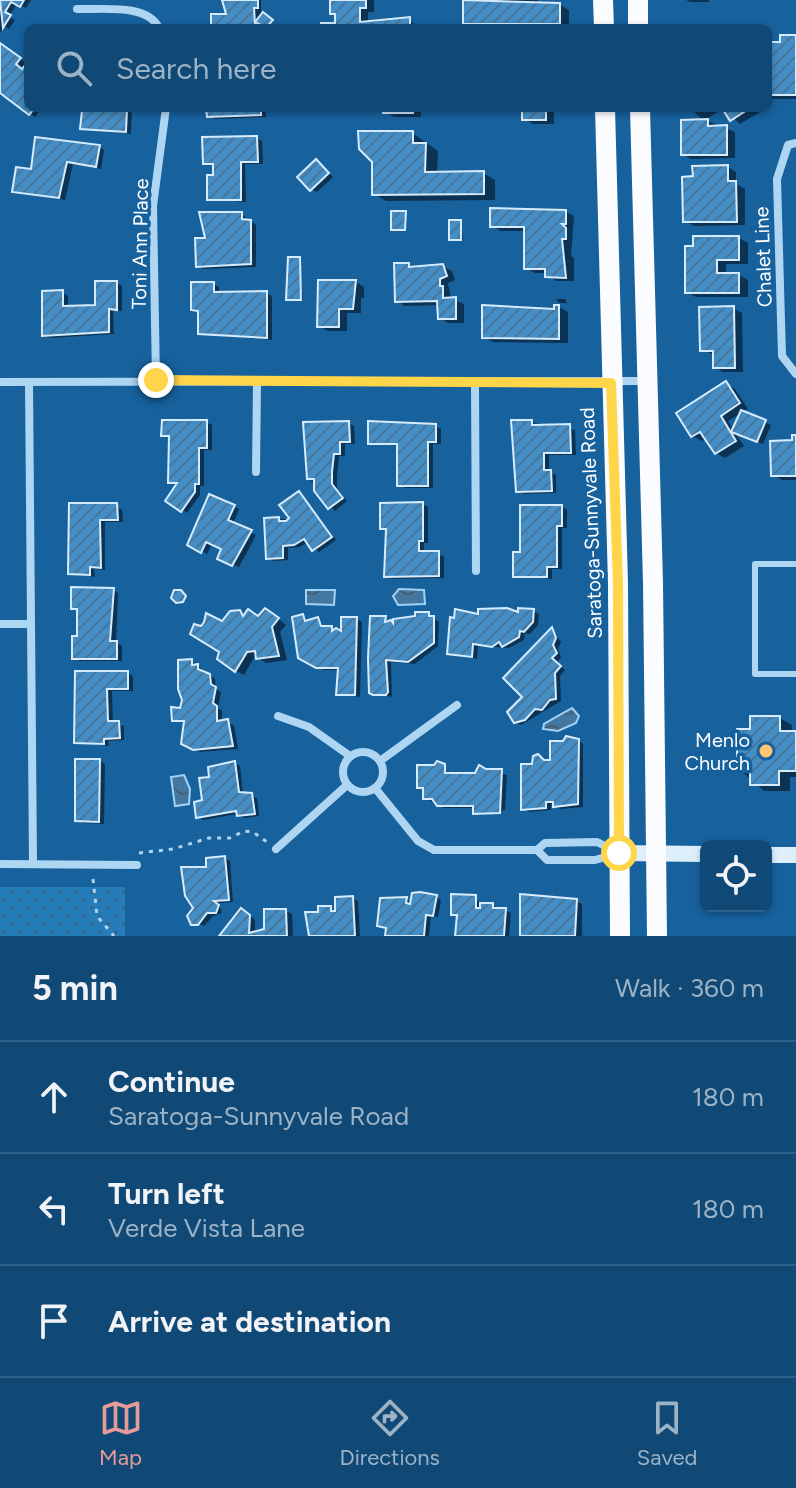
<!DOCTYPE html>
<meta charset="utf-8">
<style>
:root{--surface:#114976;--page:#1e537e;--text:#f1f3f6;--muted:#9cb2c5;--line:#306188;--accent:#e69b98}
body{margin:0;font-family:Figtree,sans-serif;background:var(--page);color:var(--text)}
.controls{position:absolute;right:24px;bottom:24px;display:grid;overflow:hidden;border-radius:12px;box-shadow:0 2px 6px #0004}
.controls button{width:72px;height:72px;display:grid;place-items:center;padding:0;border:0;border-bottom:2px solid var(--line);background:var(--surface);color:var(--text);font:40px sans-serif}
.stop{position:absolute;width:24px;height:24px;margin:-18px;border:6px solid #ffd54a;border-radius:50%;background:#fff}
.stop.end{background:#ffd54a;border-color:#fff;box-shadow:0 2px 8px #0008}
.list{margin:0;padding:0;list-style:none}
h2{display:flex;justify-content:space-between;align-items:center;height:104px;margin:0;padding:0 32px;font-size:34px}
h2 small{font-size:26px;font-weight:400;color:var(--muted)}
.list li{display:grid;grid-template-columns:52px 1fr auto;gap:24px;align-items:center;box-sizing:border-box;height:112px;padding:0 32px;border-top:2px solid var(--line)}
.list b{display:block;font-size:30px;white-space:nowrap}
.list p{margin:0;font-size:26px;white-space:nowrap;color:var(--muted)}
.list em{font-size:26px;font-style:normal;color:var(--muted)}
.icon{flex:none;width:44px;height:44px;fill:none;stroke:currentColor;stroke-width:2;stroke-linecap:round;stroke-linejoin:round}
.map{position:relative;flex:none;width:796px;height:936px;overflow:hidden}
.search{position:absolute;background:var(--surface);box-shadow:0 2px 6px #0004;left:24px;right:24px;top:24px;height:88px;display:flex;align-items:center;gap:20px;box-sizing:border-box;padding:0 28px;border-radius:12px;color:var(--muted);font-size:30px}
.sheet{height:440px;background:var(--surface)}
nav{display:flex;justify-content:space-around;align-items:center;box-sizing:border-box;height:112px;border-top:2px solid var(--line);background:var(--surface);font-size:22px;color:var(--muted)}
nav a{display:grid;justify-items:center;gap:4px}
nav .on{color:var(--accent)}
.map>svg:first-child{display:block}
</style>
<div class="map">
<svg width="796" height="936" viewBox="0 0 796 936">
<defs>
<pattern id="green-dots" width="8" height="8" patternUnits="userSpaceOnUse" patternTransform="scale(2)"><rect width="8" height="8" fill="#267bb9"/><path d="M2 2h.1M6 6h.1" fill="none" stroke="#376688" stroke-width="1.8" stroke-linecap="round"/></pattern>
<pattern id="water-waves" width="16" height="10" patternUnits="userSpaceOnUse" patternTransform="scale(2)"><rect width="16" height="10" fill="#4377a0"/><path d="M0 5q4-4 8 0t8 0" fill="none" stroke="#485f72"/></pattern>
<pattern id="building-hatch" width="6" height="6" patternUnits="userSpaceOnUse" patternTransform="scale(2)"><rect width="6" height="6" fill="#448dc5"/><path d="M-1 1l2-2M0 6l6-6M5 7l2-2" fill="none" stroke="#47769b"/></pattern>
</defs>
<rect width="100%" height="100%" fill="#17619d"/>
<!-- green -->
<rect fill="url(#green-dots)" x="0" y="887" width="125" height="49"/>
<!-- water -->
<g fill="url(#water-waves)" stroke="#a1d2f5" stroke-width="2">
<path d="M399,589L424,590L425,604L398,605L393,596Z"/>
<path d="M306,590H335L334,605L306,604Z"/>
<path d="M572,708L579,716L576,723L558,731L543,729L544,724Z"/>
<path d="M184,775L190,789L189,804L175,806L171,777Z"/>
</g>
<!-- shadow -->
<g fill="#0007" fill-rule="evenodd">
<path d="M0,0H31L26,8L17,3L9,17L15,20L9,29L4,26L0,33Z"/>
<path d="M227,0H261V14L273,22L268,28L261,25V28H213L229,16Z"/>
<path d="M332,0H374V12H368V23L410,20L418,28H323L337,25Z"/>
<path d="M465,0H538V5H560L569,10V27H474L465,22Z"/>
<path d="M686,0H709V2H690Z"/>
<path d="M796,37V99H768V44H782Z"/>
<path d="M0,46L28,64V108H42L35,117L4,94L0,96Z"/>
<path d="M100,108H132L131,134L82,128L99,113Z"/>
<path d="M208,108H266V117L215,119L209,116Z"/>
<path d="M385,108H421V117H394L385,112Z"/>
<path d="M514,108H554V124H533L524,119V109Z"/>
<path d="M690,108H724L705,120L735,132V158L691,159L682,154L704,121Z"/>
<path d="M724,108H757L760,112L740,124Z"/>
<path d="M412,133L438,151L437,174L483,173L495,180V200L386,201L374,194Z"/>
<path d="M257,138L262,141L263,164H245L246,202L209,199L215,166L205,163Z"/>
<path d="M99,146L104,150L101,169L73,164L65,200L14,191L32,172Z"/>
<path d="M321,165L333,177L317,192L311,189Z"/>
<path d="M728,167L736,172V184L745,189V225L694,226L685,221Z"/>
<path d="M566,212L574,216L571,256L574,258V281H556L547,273H535L526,268V231H501L492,226Z"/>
<path d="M201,214H241L256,225V267L203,269L198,266L207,240Z"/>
<path d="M461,222L463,240H453Z"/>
<path d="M739,238L748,243V264H726V275H739L748,280V297H696L687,292V248Z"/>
<path d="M299,259L303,300H290Z"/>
<path d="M409,265L415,268L442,266L452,271L455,280L448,283L451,299L464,304V323H448L440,318L439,305L405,306L397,301Z"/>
<path d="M356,282L364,287V298H361V313H347V331H328L319,326Z"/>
<path d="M117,283L122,286V311H113L114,334L50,338L44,335L62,292L68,296V308L97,307Z"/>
<path d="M213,284L219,287V294L267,293L272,296V340L200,333Z"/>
<path d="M556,299H565L567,303H559Z"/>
<path d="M559,307L568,312V343L493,342L484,337Z"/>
<path d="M733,308L742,313L743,372H723L715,367V355L702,350Z"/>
<path d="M727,384L735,389L748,409L742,412L771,425L763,444L735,433L744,446L725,458L716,453L707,438L702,441L693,436ZM742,413L734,431L728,421Z"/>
<path d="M206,422L212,425V450H204V486H200V495L187,513L168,500L177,486L170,482L171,438L163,435Z"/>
<path d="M531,422L575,430L576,455H549V472L556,475V493L523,494L518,491Z"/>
<path d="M348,423L354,426L355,444H345V456H339L337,476V489L347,501L335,511L309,478Z"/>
<path d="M435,426L441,429V444H433V488H405L399,484V446L370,442Z"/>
<path d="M796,439V480H782L773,475L772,442Z"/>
<path d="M299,493L336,540L319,552L308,542L300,547L288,548V560L273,561L268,557L279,519H292Z"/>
<path d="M422,504L428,507V543H424V553L444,556V578L392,579L386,576L388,532L382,528Z"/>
<path d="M71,505L122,509L123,522H105V570L94,569L95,577L70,573Z"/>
<path d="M234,506L239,509L233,524L256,535L239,567L225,561L224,549L212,544L207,554L190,544Z"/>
<path d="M562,507L567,510V528H562V569H552V579L515,576L522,554Z"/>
<path d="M113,590L118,593L116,642L122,646V661H80L74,658L79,638V611L73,608Z"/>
<path d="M480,611H533L539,614L538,625L530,634L525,633L524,640L509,648L478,646L477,659L449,652Z"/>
<path d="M240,612L259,618L274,615L286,625L280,632L287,660L266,663L255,656L244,675L236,671L202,628L223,624Z"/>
<path d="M428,614L439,622L438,646L415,664L391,662L392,697L371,692L385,618L390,624Z"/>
<path d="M302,616L309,622L317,619L325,628L338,631L356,619L362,622L360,697L338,694L340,670H323L300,657Z"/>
<path d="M552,630L561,642L558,649L561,657L557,663L565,670L560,676L561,701L521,725L515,722Z"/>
<path d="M192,661L215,679L216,689L221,692L218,708L222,711V722L234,725L238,749L200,752L184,744L185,723L174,720L182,708L180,662Z"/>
<path d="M77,673H128L133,676V691H112L113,723L124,726V740L108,741L109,746L76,742Z"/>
<path d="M780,718L792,725V733H796V777H790V791H764L739,769L752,731Z"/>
<path d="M575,738L583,744V807L560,809L551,804V810L529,812L523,808L538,756L552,762V743Z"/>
<path d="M100,761L105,764L104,824L83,823L77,820Z"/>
<path d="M234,763L240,766L243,794L257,798L259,816L244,818L237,814L203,820L198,817L212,779Z"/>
<path d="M441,763L449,775L486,772L507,775L505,810L478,815L475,808H444L425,798V790L419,787Z"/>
<path d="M225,858L230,861L233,902L219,903L222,913L213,916L204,926L189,919Z"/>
<path d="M436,897L441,900L438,917L431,916L429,936H387L388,929L379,925L406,899L413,903Z"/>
<path d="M475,897L481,905H492L511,913L509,936H458L459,917L453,913Z"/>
<path d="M352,898L358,901L360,936H310L321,914L330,908L337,912Z"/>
<path d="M576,901L582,904V936H522Z"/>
<path d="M286,911L292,914L293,936H221L247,913L255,920V934L266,930Z"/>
</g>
<!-- building -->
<g fill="url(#building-hatch)" stroke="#d6ecfd" stroke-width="2">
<path d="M0,0H24L20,7L11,2L5,12L11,15L3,28Z"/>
<path d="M222,0H258V8H254L255,24L259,28H211V14H226Z"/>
<path d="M330,0H366V8H360V22L410,17V28H321V23H335V14H330Z"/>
<path d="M463,0L560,3V24H463Z"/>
<path d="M263,12L273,20L266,28L255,22Z"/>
<path d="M780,35H796V95H768V42H780Z"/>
<path d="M0,43L21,58L16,64L22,69L28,61V108H35L29,115L0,93Z"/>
<path d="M98,108H127L126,132L80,129L82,110L98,111Z"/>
<path d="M261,108V115L207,117L206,108Z"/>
<rect x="383" y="108" width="30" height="5"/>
<rect x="522" y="108" width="24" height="12"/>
<path d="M722,108H750L730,121Z"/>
<path d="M708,119V126L727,125V155H681V120Z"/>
<path d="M358,131H413V143H426L425,172L484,171V194L372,195V162L359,149Z"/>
<path d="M257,136L258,162H241V200H207V175H213V164H203L202,137Z"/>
<path d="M35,137L100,145L96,167L67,162L59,198L12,192L16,167L31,169Z"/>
<path d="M316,159L329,173L310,191L297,177Z"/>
<path d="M728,165V181H736L737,222H683L682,177L693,176L692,166Z"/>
<path d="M490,208L566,210V224H562L566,228V239H562L566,278L545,277V269H524V227H490Z"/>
<path d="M391,211H406L405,230H391Z"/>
<path d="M199,212H242V219L251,220V264L196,267L195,238H205Z"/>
<rect x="449" y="220" width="12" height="20"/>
<path d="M693,236H739V260H717V273H739V293H685V246H693Z"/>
<path d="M288,257H300L301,300H286Z"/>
<path d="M394,263H409V267L443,264L447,276L440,279V286H443V298L456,297V319H438L437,301L395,302Z"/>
<path d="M318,280H356L353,309H339V327H317Z"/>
<path d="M95,281H117V310L109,309V332L42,336V291L63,290V306L95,305Z"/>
<path d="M191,282H214V292L267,291V338L198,334V311L191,310Z"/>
<path d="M482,305L554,309V305H559V339L482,338Z"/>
<path d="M734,306L735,368H713V351H700L699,307Z"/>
<path d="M726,381L740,403L721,416L736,441L715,454L700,432L691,437L676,413Z"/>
<path d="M741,410L766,420L757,442L731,432Z"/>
<path d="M162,420H207V448H199V484H195V492L181,512L165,501L177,483H168L169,436H161Z"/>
<path d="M511,420H532V425L570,424L571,453H544V470H551L552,491L516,492Z"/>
<path d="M349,421L350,442H340V454H334L332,472V484L343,498L328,509L314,491V479H307L303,422Z"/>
<path d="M368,421L436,424V442H428V486H397V444H368Z"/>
<path d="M792,435H796V476H771L770,441L792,440Z"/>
<path d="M299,491L332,537L312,551L304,539L294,545L283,546V558L266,559L264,518L279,517V521H286L289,518L279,505Z"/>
<path d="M209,494L235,505L228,520L252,530L232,566L217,559L221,549L206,542L201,553L187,545Z"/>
<path d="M423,502V541H419V551H439V576L384,577L386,529H380V503Z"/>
<path d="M69,503H117L118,520H100L101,568L90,567V575L68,574Z"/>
<path d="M520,505H562V526H557V567H547V577H513V552H520Z"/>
<path d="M71,587L114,588L110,641H117V659H72V636H77V609H71Z"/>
<path d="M174,590H181L186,596L183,602L176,603L171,598Z"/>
<path d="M265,608L279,618L272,627L279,656L256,659L255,651L247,652L235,672L217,659L219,652L190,634L194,624L201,626L204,622L206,613L222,621L230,611L240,610L243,616L248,609L258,616Z"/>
<path d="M507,608L518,612V608L534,609L533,622L524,632L520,631L519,637L502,647L499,642L492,647L473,644L472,657L447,654L450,617L454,618L455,609L478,614V609Z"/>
<path d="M415,612H429V616H434V643L408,662L386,660L388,692L386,695H373L369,693L368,658L370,616H386L385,622L391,620L393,623V619L415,616Z"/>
<path d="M303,614L305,621L318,617L321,626H332V631L336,628L341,631V617H357L355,695H336L338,668H316L298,658L292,617Z"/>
<path d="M552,627L556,638L553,645L557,653L552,658L561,666L555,673L556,699L550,700L542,710L535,709L525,720L514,723L507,712L522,697L503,678Z"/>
<path d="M192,659V665L198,664V669L210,674L211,684L216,687L213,703L217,706V721L228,719L233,746L193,750L181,744L184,721H172L171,707L180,708L182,700L178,689V660Z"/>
<path d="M75,671H128V689H107L108,721H119L120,738L104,739V744L74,743Z"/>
<path d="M750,716H780V731H796V771H779V785H750V771H737V729H750Z"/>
<path d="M566,736L579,739L578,804L553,807V802H546V808L521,810V764H532L533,756L538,754L544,760H550V741H563Z"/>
<path d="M75,759H100L99,822L75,821Z"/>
<path d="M235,761L239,792L252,793L255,814L237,816L236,811L196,818L194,802L202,800L199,778L209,777L208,767Z"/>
<path d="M437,761L445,764V773H475L479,765L486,769H502L500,813L473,814V806H437L432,799H423V788H417V765H434Z"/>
<path d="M225,856L229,900L214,901L219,905L216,913H207L198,925H191L187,916L193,908L185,896L181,867H206V858Z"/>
<path d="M420,892L437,895L433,916L426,915L424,936H385L386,928L377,926L380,898L407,897L406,903L410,904L412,893Z"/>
<path d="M451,894L476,895V908H480V903H493V908H506L504,936H455L457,915H451Z"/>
<path d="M520,894L577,899L575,936H520Z"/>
<path d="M353,896L355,936H309L305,912H318V906H331V911H335V897Z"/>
<path d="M241,908L250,915L249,933L264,929V909H286L287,936H219Z"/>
</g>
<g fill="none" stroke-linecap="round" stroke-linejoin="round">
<!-- path -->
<g stroke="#aed5f2" stroke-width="3" stroke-dasharray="4 6" stroke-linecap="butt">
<path d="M139,853L173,849L209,838H230L244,831L253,832L267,842"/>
<path d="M93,879L97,916L114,936"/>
</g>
<!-- lane -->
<path stroke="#aed5f2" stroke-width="6" d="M796,564H755V674H796"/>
<!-- street -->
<g stroke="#aed5f2" stroke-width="8">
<path d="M77,9C101,10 147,3 159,28"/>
<path d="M796,143L788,145L777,179L782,356L796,374"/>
<path d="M156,380L153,206L166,108"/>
<path d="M0,382L646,381"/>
<path d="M29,382L33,864"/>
<path d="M475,383L476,571"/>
<path d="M256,472L257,381"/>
<path d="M0,624H29"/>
<path d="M278,716L309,727L350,756"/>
<circle cx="363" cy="772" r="20"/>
<path d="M380,761L457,705"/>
<path d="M375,788L418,841L434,850H537L545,843L597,842L617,852"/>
<path d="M276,849L347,785"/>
<path d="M537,850L547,860H595L619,853"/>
<path d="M0,864L137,865"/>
</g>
<!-- secondary -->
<g stroke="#deeffc" stroke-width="16">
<path d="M619,853L706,854"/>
<path d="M766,855H796"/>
</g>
<!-- primary -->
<g stroke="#fafcff" stroke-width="20">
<path d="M603,0L604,28"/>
<path d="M638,0V28"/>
<path d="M605,108L618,584L620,936"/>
<path d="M640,108L653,583L657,936"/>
</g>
</g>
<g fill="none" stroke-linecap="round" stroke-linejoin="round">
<!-- route -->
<path stroke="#ffd54a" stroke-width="10" d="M156,380L611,383L618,584L619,853"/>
</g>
<!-- markers -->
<circle fill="#ffc570" stroke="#17619d" stroke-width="3" cx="766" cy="751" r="8"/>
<g text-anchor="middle" stroke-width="7" stroke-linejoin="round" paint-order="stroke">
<!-- street labels -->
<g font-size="20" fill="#fff" stroke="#17619d">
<text transform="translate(140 244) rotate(-89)" y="7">Toni Ann Place</text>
<text transform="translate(763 257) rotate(-92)" y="7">Chalet Line</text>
<text transform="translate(591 523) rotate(-92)" y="7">Saratoga-Sunnyvale Road</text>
</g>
<!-- poi labels -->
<g font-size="20" fill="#fff" stroke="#17619d" text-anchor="end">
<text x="750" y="747">Menlo<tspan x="750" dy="23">Church</tspan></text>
</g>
</g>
</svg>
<div class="controls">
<button><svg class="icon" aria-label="locate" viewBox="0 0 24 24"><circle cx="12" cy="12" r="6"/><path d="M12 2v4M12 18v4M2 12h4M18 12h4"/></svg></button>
</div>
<div class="stop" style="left:619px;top:853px"></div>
<div class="stop end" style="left:156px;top:380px"></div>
<div class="search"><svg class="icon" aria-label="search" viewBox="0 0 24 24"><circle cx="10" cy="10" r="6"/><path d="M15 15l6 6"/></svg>Search here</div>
</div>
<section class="sheet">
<h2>5 min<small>Walk · 360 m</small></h2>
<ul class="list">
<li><svg class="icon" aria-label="ahead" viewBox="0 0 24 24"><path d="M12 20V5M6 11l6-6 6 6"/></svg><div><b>Continue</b><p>Saratoga-Sunnyvale Road</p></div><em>180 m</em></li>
<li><svg class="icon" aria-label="left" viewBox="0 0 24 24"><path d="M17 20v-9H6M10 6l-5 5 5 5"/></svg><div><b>Turn left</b><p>Verde Vista Lane</p></div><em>180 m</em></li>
<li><svg class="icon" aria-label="arrive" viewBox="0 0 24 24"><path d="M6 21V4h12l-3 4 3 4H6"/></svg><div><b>Arrive at destination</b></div></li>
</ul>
</section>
<nav>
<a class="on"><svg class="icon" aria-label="map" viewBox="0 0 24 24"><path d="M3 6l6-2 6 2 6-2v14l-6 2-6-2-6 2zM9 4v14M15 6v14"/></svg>Map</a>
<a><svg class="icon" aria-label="directions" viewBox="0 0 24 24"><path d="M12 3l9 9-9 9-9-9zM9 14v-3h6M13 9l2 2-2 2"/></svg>Directions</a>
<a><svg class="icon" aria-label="saved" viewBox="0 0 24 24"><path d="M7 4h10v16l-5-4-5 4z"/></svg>Saved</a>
</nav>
